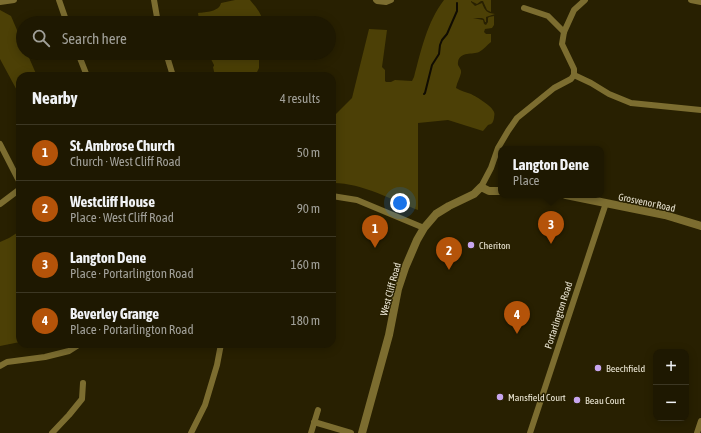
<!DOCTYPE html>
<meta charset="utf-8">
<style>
:root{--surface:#1e1801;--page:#2b2510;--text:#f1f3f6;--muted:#a1a099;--line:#3c3723;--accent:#b45309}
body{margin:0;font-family:"Asap Condensed",sans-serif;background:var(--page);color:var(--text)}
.controls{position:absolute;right:12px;bottom:12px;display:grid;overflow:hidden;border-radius:8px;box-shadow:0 2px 10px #0003}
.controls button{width:36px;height:36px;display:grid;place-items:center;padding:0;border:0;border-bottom:1px solid var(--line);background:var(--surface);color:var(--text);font:20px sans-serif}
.you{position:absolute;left:400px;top:203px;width:14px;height:14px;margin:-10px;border:3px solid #fff;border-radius:50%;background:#1a73e8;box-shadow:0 0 0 6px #1a73e833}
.badge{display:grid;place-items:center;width:26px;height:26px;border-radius:50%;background:var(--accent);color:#fff;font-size:13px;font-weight:700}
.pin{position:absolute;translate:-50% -33px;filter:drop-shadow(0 1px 2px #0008)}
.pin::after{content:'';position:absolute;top:21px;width:14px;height:12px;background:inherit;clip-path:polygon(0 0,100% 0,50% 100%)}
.popup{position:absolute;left:498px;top:146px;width:106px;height:52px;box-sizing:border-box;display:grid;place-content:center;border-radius:8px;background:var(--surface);filter:drop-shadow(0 1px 3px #0005);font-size:13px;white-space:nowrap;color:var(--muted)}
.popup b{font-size:15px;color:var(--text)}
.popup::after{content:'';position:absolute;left:50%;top:100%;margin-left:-8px;border:8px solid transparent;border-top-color:var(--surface)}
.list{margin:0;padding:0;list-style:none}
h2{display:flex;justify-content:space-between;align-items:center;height:52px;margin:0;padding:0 16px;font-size:17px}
h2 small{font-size:13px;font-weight:400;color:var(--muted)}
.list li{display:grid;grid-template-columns:26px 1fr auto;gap:12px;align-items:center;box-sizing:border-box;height:56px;padding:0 16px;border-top:1px solid var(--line)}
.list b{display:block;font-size:15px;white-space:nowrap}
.list p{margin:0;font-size:13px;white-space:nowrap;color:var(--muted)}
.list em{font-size:13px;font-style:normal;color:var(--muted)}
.icon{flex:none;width:22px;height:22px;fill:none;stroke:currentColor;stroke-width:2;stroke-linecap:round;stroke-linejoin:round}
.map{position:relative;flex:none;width:701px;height:433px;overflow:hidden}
.search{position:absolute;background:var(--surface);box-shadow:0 2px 10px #0003;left:16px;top:16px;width:320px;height:44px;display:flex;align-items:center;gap:10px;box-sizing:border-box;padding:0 14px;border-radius:22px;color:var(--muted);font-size:15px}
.panel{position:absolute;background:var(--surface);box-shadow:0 2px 10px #0003;left:16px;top:72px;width:320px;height:276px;border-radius:12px}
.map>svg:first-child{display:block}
</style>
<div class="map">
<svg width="701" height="433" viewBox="0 0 701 433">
<rect width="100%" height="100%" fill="#282001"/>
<!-- green -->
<g fill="#4c4006">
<path d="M235,0H250C256,7 262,14 263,23H201L199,20L198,13C206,12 219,12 221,3Z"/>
<path d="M444,0H491V12L487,10L483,1H481L477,4L471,1V2L475,6L482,3C485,11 487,13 495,14L486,17V22H485L484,19L482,18H473L483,20L484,24L486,25L488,22V18L489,17L494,16V25L492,28L485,29L484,32L486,34H491V42C487,45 483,50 479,52C473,55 460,51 458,62C457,67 462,68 461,73C460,78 457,82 456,88C461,91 466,92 471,94C477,97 492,106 494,112C495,114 494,116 494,118C493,123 492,124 488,125L483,131L448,120L418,123V210C393,200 359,182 332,183V118L352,98L369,29L387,30L382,67L385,70V81L386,82H391L395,80L412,81L414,77C421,51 427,22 444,0Z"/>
<path d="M0,10L11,16L23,44V53H27L37,76H20V96L0,59Z"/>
<path d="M208,53H259V68L255,76H215L213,67L214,66V65Z"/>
<path d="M20,231V342L0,346V242L9,238Z"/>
</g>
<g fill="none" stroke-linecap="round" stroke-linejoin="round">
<!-- stream -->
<path stroke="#100c02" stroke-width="2" d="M424,94L425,93L432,65L439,54L440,45L442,40L447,34L457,11V3"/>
<!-- minor -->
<g stroke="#7c6d30" stroke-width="6">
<path d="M59,0L67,23"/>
<path d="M154,0L158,23"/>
<path d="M376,0L377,1L386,2L391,0"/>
<path d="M691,0L701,2"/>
<path d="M0,2L14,0"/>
<path d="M524,8L548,16L564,32"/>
<path d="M78,53L87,76"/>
<path d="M166,53L173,76"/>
<path d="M574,75L591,83L609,94L631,103L701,110"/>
<path d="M574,75V69L562,44L564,32L574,10L585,0"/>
<path d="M0,144L20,183"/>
<path d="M481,187L491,168L498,148L508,131L517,118L554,88L571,79L574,75"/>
<path d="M332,196L357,200L424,228"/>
<path d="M0,204L20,189"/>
<path d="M0,366L7,362L45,357L69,351L80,344"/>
<path d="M314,422L351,433"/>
<path d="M52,433L69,415L82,399L83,383"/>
<path d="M191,433L205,405L217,365L221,344"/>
<path d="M311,433L318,410"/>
<path d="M530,433L606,203"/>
<path d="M697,433L701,421"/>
</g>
<!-- tertiary -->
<g stroke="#7c6d30" stroke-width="8">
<path d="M566,195L665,215L701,226"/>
<path d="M362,433L389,335L398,289L405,268L417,240L424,228L436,214L449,206L474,194L481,187L489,191H501"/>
</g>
</g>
<!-- markers -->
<g fill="#c8a6ef" stroke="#282001" stroke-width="1.5">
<circle cx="471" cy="245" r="4"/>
<circle cx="598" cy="368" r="4"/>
<circle cx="500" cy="397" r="4"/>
<circle cx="577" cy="400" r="4"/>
</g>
<g text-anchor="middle" stroke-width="3" stroke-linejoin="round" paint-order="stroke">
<!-- street labels -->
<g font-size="10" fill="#ebe6d4" stroke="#282001">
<text transform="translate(647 202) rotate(12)" y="4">Grosvenor Road</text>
<text transform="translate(390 289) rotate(-75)" y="4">West Cliff Road</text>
<text transform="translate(558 315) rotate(-72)" y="4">Portarlington Road</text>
</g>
<!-- poi labels -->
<g font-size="10" fill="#ebe6d4" stroke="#282001" text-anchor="start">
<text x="479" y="249">Cheriton</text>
<text x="606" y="372">Beechfield</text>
<text x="508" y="401">Mansfield Court</text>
<text x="585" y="404">Beau Court</text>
</g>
</g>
</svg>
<div class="controls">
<button>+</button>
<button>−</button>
</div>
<div class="you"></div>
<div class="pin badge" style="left:375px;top:248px">1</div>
<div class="pin badge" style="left:449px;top:270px">2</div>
<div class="pin badge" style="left:551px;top:244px">3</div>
<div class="popup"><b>Langton Dene</b>Place</div>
<div class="pin badge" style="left:517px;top:334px">4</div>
<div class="search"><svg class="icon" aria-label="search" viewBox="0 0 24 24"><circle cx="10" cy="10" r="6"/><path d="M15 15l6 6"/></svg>Search here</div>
<section class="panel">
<h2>Nearby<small>4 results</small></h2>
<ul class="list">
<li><span class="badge">1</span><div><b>St. Ambrose Church</b><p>Church · West Cliff Road</p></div><em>50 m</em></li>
<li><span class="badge">2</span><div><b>Westcliff House</b><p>Place · West Cliff Road</p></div><em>90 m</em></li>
<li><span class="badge">3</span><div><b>Langton Dene</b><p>Place · Portarlington Road</p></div><em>160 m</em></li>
<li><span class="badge">4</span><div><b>Beverley Grange</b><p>Place · Portarlington Road</p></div><em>180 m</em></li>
</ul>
</section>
</div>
